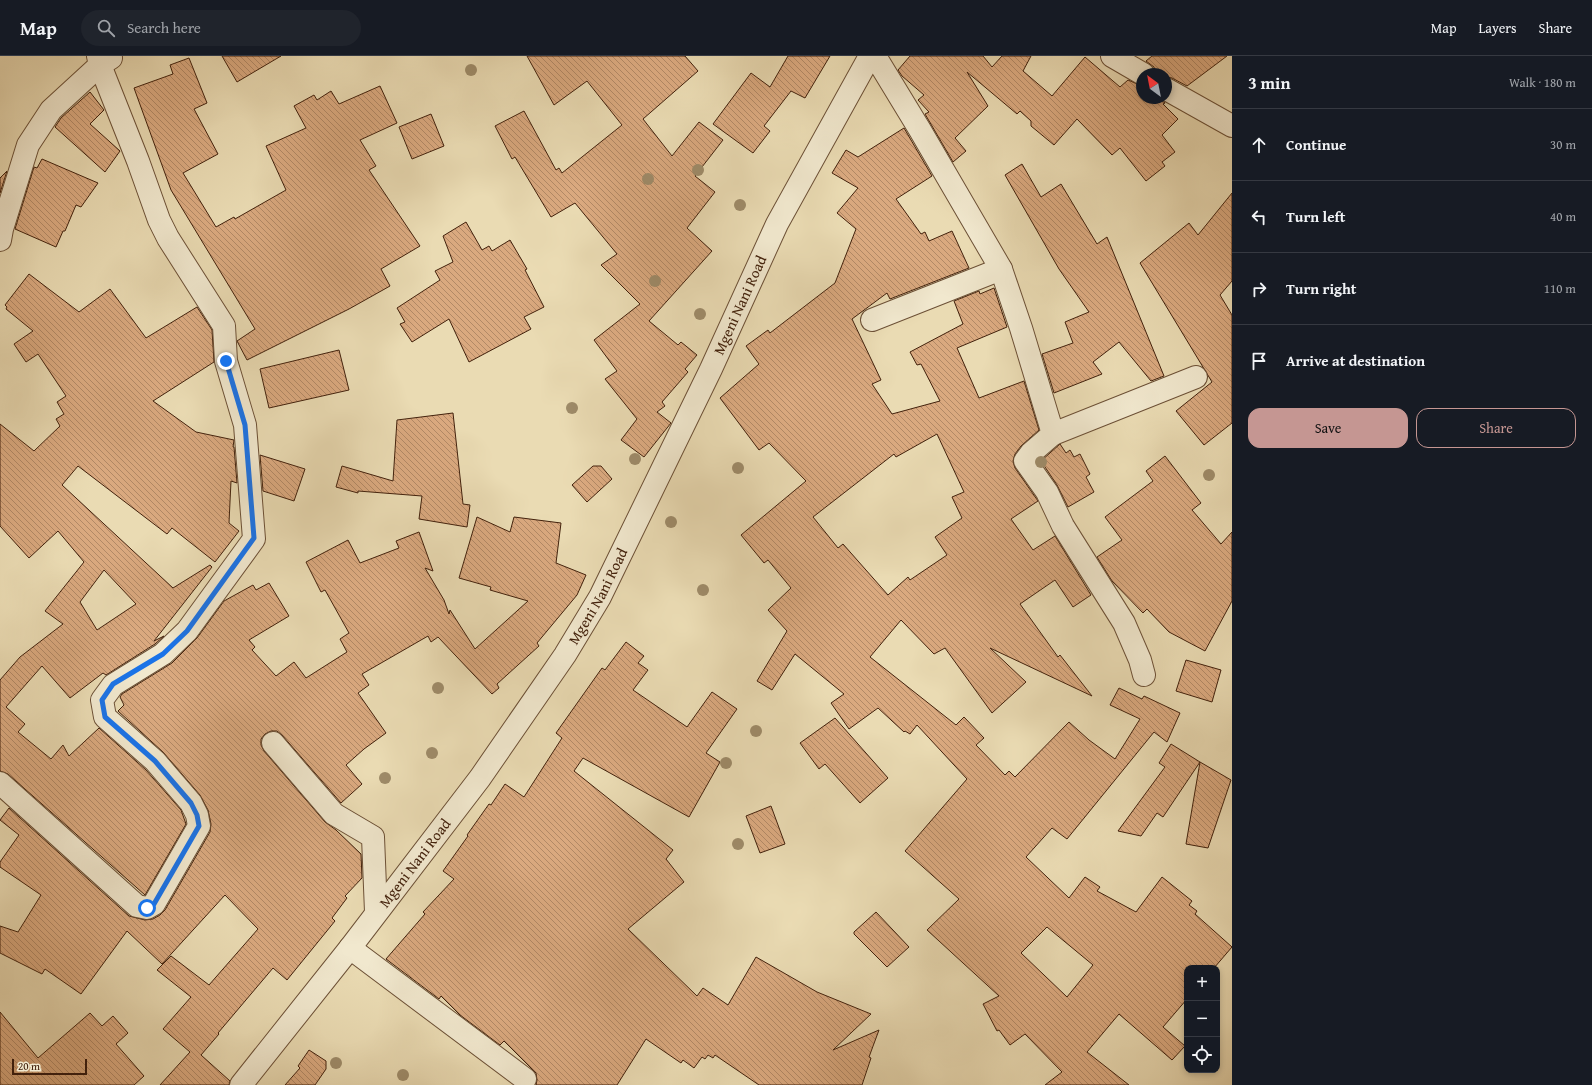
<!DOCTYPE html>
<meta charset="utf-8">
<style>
:root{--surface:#171b24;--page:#20242c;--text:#f1f3f6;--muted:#9ea1a6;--line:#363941;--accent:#c59692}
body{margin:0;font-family:"Gentium Book Plus",serif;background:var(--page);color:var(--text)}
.controls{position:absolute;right:12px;bottom:12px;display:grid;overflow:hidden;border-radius:8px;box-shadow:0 2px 6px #0003}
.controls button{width:36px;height:36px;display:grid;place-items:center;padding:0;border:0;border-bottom:1px solid var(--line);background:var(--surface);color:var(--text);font:20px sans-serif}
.compass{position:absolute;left:1136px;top:12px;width:36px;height:36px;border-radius:50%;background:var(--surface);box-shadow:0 2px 6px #0003;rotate:328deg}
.scale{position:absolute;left:12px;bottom:10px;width:75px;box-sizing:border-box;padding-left:4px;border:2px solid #42210c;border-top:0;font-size:11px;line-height:14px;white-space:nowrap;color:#42210c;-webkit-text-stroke:3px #f1e8ce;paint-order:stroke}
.stop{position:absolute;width:12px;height:12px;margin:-9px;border:3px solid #1a73e8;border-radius:50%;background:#fff}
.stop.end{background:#1a73e8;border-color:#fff;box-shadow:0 1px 4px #0008}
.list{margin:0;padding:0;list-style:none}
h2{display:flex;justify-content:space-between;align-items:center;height:52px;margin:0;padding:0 16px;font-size:17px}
h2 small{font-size:13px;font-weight:400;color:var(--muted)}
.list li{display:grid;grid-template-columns:26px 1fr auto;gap:12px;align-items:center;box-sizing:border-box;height:72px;padding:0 16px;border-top:1px solid var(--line)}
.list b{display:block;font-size:15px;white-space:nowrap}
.list em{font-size:13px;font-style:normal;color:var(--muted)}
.actions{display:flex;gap:8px;padding:12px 16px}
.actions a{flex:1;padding:9px 0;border:1px solid var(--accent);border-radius:12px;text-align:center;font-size:14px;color:var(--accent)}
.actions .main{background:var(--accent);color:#111}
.icon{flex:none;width:22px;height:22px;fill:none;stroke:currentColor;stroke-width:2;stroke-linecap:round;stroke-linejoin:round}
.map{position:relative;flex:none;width:1232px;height:1029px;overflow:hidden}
header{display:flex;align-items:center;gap:24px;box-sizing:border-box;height:56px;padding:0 20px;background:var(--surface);border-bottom:1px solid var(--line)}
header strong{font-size:19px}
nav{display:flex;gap:22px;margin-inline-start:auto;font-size:14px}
.search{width:280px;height:36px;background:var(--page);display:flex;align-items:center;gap:10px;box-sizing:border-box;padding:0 14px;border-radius:22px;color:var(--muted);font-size:15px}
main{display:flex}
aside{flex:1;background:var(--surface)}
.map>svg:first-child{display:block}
</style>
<header>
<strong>Map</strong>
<div class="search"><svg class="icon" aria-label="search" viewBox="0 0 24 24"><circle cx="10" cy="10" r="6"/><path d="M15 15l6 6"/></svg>Search here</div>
<nav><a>Map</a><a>Layers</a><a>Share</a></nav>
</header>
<main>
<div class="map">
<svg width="1232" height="1029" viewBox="0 0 1232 1029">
<defs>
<pattern id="building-back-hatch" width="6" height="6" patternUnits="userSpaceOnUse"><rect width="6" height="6" fill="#daa97f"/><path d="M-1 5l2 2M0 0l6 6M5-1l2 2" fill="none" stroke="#b28966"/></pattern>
</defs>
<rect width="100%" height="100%" fill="#eadbb3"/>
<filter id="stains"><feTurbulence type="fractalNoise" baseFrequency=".005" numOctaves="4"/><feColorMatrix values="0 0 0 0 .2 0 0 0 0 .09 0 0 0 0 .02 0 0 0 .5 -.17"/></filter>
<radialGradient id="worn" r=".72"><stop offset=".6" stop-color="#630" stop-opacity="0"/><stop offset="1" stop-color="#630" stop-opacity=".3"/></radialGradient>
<!-- building -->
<g fill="url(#building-back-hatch)" stroke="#42210c" fill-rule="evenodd">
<path d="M222,0H281L237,26Z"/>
<path d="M527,0H685L698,15L643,63L672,100L699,66L723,84L695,120L715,136L687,172L712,195L649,265L678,289L681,286L697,299L685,313L688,316L662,346L665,350L657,356L671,367L644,401L621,384L637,363L605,323L617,315L594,284L640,248L601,209L617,198L575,147L551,161L515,101L512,103L495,70L524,55L556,114L559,112L562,117L622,69L587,25L554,49Z"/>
<path d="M788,0H830L805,42L791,35L764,70L770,75L753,97L713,68L751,17L770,31Z"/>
<path d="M910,0H983L992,11L1002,0H1031L1023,15L1052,40L1085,1L1120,31L1128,24L1142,30V42H1158L1165,47L1163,48L1178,63L1162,79L1175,96L1162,106L1165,110L1146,125L1120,92L1112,99L1077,63L1054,89L1031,70V65L1020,55L1017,58L967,16L988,50L955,82L966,95L953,106L925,58L929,56L918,44L924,39L902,20L898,14Z"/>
<path d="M1152,0H1227L1187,30L1172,22L1166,21V18H1155L1154,11L1146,5Z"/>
<path d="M189,2L207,47L194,53L218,98L183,117L216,171L234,161L235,163L286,134L266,90L306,72L294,50L314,39L317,44L331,35L339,48L380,30L397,67L360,84L376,110L369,114L420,190L381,213L390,230L349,253L247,304L237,285L255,273L171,134L134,32L173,18L170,9Z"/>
<path d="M90,36L104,54L90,68L120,95L105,116L55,71L61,62Z"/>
<path d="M431,58L444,90L412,103L399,71Z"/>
<path d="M904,72L932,120L896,143L921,178L925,176L929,185L952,175L969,212L890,243L887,237L852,263L881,324L872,328L892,358L940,345L921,308L917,309L910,296L963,268L954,245L979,235L980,238L994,232L1007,271L957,292L979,342L1024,325L1039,374L1021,390L1015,398L1013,405L1015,412L1038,445L1011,463L1033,494L1055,480L1091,539L1073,551L1055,524L1020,548L1058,601L1060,599L1092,640L990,592L1026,626L992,657L945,592L934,598L901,564L870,601L956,669L964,661L984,682L976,689L1005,719L1009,715L1015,721L1069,666L1089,684L1115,703L1140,663L1110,649L1119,632L1142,643L1144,640L1180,657L1167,686L1154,676L1067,783L1052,772L1026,801L1069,842L1085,821L1100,831L1097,835L1136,856L1162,821L1192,845L1189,849L1197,855L1195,858L1232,891L1214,912H1187V943L1163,971L1185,990L1172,1004L1119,958L1087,996L1129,1029H1045L1062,1016L1025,978L1010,989L999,974L997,975L983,948L999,940L927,874L959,843L905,795L967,723L917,669L910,678L905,675L904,676L878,652L849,673L831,647L844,638L795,598L772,634L757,625L787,575L768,554L791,532L768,504L764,507L741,479L806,425L769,387L759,394L720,342L759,308L746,290L768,274L770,277L835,227L856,173L837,157L858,132L832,117L846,94L858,101ZM937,378L964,436L952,441L962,462L935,481L947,499L910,524L908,521L888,539L843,488L838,492L813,461L894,398L896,401ZM1047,871L1093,909L1067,941L1021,897Z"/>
<path d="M42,103L98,127L81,151L76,149L65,175H63L56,191L15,173L34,111L37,112Z"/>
<path d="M1022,108L1041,141L1061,128L1097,188L1107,181L1164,320L1151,325L1119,286L1093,306L1102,318L1054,337L1042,298L1073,287L1065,266L1089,256L1059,213L1005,119Z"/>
<path d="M7,115L0,137V122Z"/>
<path d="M1232,137V225L1220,239L1232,259V367L1204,389L1176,355L1212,326L1140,207L1189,167L1198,179Z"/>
<path d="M466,166L482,194L489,190L492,195L510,184L527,213L525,214L544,251L524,261L531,273L469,306L449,263L412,286L400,268L405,266L397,252L440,224L435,215L453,206L443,180Z"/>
<path d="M29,218L79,256L110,233L146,282L197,251L212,274L214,306L153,345L196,376L234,384L233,391H234L237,427L231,425L229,467L239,475L215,506L172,472L167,478L78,410L62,429L173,532L210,509L212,511L154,585L164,580L155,588L106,619L103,617L70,642L42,610L6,651L25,668L18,676L51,703L63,689L69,700L99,672L146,714L181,754L186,768L145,839L8,718L0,715V624L20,601L63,568L45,555L84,506L58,475L29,502L0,470V368L34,395L60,370L56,363L64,358L57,346L66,340L38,298L26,306L14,288L33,275L6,253L7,251L5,249ZM104,514L136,548L97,574L80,546Z"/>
<path d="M339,294L349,334L269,352L260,313Z"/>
<path d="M453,357L463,448L470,449L467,471L419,463L422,440L358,435V437L336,431L342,410L393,425L397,364Z"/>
<path d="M1060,388L1066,397L1070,394L1074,401L1080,398L1090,418L1086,421L1094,436L1068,451L1057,429L1041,405Z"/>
<path d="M260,399L305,413L294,445L263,435Z"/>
<path d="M1165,400L1201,447L1192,454L1221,488L1232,476V545L1205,595L1169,576L1147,553L1143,557L1112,525L1097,501L1122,484L1105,461L1153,425L1146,415Z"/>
<path d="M593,410H601L612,423L587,446L572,429Z"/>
<path d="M477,461L510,476L514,461L561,467L556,507L586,519L577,539L537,587L539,590L497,628L499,632L492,638L438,581L431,586L428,580L362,618L369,629L358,637L386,677L364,693L346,709L362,728L341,747L282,679L277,675H271L265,678L261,683V689L264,695L325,766L336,774L361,798L362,822L345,840L347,842L332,862L335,865L287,924L273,912L218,977L219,978L201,999L230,1025L229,1029H160L190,996L163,973L191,941L157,914L171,900L209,929L258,873L225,839L162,908L127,875L81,938L45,913L42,918L0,897V870L18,876L41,839L0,811V806L19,779L0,764L9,752L129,860L145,864L153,863L160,859L165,854L210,776L211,768L208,754L200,739L163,696L118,655L124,649L120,641L122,638L172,607L197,582L224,545L253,529L256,534L269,527L289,560L249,584L255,591L252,594L276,620L294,606L306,622L347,596L340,583L349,577L325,534L321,536L306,506L348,484L360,507L399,492L396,485L419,476L433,515L425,512L444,544L449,558L450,554L475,593L528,545L490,534L491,531L459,522Z"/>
<path d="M626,586L644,600L638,607L648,614L633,634L687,671L712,636L737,653L706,697L720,706L689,761L583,702L574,715L673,794L666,803L684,826L628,873L697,940L703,932L728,949L756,901L817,936L871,958L833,994L879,974L869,1001L871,1002L862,1029H759L715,999L713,1002L708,999L705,1003L702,1001L694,1012L683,1004L681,1007L646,983L617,1029H536L537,1024L536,1017L504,985L500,989L460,959L441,940L439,943L386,903L425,858L423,856L454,823L443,815L468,780L467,779L489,748L491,749L505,728L524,741L562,682L556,677L602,612L605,614Z"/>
<path d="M1186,604L1221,614L1212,646L1176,635Z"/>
<path d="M835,662L888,722L860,747L825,708L819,713L800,687Z"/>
<path d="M1171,688L1200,706L1163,761L1157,757L1141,780L1118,775L1165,711L1159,707Z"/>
<path d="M1200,706L1231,724L1208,792L1186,788Z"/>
<path d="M771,750L785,788L760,797L746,760Z"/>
<path d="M876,856L909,891L887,911L854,878V876Z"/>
<path d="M0,956L38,1002L90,957L102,970L113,960L128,977L116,988L144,1020L134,1029H0Z"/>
<path d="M309,994L326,1005V1013L315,1029H285L300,1012L298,1010Z"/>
</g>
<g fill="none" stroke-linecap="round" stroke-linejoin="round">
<defs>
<g id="minor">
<path d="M875,0L920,74L1001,213L1021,272L1053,378L1031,397L1025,405L1047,436L1063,470L1124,567L1140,604L1144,619"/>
<path d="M1112,0L1143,18"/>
<path d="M1166,33L1232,70"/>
<path d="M0,184L2,173L28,89L51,54L100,9L111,2"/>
<path d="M872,264L1001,213"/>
<path d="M1053,378L1196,321"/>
<path d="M273,687L334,758L373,781L376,856"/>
<path d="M0,727L137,850L147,852L154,848L199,770L197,759L191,747L155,705L105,661L102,644L113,629L163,598L187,575L254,483L245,369L226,305L224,270L168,182L159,164L138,105L100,9L98,0"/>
<path d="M350,892L525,1023"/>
<path id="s1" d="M241,1029L350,892L480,722L565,599L600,541L711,313L777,168L870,0"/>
</g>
</defs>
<!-- minor casing -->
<use href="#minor" stroke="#6c5036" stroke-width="24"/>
<!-- minor -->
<use href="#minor" stroke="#f1e8ce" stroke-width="22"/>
</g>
<!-- trees -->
<g fill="#9e8b69">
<circle cx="471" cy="14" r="6"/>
<circle cx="698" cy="114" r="6"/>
<circle cx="648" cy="123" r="6"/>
<circle cx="740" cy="149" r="6"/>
<circle cx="655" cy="225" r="6"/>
<circle cx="700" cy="258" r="6"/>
<circle cx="572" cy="352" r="6"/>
<circle cx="635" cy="403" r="6"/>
<circle cx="1041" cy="406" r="6"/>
<circle cx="738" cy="412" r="6"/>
<circle cx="1209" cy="419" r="6"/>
<circle cx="671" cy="466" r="6"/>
<circle cx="703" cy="534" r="6"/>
<circle cx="438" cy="632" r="6"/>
<circle cx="756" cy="675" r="6"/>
<circle cx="432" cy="697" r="6"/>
<circle cx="726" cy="707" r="6"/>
<circle cx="385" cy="722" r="6"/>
<circle cx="738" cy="788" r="6"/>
<circle cx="336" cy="1007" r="6"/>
<circle cx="403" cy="1019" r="6"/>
</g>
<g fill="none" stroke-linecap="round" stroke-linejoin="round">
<!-- route -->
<path stroke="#1a73e8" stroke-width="5" d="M147,852L154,848L199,770L197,759L191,747L155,705L105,661L102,644L113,628L163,598L187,575L254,482L245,369L226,305"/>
</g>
<g text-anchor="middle" stroke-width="4" stroke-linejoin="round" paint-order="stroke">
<!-- street labels -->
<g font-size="15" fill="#42210c" stroke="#f1e8ce">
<text dy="5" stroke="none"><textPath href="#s1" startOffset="930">Mgeni Nani Road</textPath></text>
<text dy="5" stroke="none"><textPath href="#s1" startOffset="606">Mgeni Nani Road</textPath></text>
<text dy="5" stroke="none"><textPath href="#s1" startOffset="282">Mgeni Nani Road</textPath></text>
</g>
</g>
<rect width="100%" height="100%" filter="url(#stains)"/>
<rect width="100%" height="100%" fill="url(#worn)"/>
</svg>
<div class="controls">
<button>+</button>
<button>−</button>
<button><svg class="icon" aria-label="locate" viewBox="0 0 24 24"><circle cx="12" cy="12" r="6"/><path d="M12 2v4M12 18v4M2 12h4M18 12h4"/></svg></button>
</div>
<svg class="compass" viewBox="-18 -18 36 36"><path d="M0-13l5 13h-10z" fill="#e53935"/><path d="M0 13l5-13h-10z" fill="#9ea1a6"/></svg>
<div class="scale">20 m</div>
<div class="stop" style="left:147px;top:852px"></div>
<div class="stop end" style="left:226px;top:305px"></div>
</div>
<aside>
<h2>3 min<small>Walk · 180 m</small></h2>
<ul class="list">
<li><svg class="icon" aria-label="ahead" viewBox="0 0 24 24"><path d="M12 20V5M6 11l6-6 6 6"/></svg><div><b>Continue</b></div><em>30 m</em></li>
<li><svg class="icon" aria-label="left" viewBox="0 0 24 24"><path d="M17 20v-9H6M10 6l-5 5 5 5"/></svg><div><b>Turn left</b></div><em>40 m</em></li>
<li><svg class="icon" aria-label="right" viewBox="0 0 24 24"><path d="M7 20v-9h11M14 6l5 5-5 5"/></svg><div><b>Turn right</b></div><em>110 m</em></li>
<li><svg class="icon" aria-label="arrive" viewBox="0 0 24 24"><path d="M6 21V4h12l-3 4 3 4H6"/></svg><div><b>Arrive at destination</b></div></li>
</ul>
<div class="actions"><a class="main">Save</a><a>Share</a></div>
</aside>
</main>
